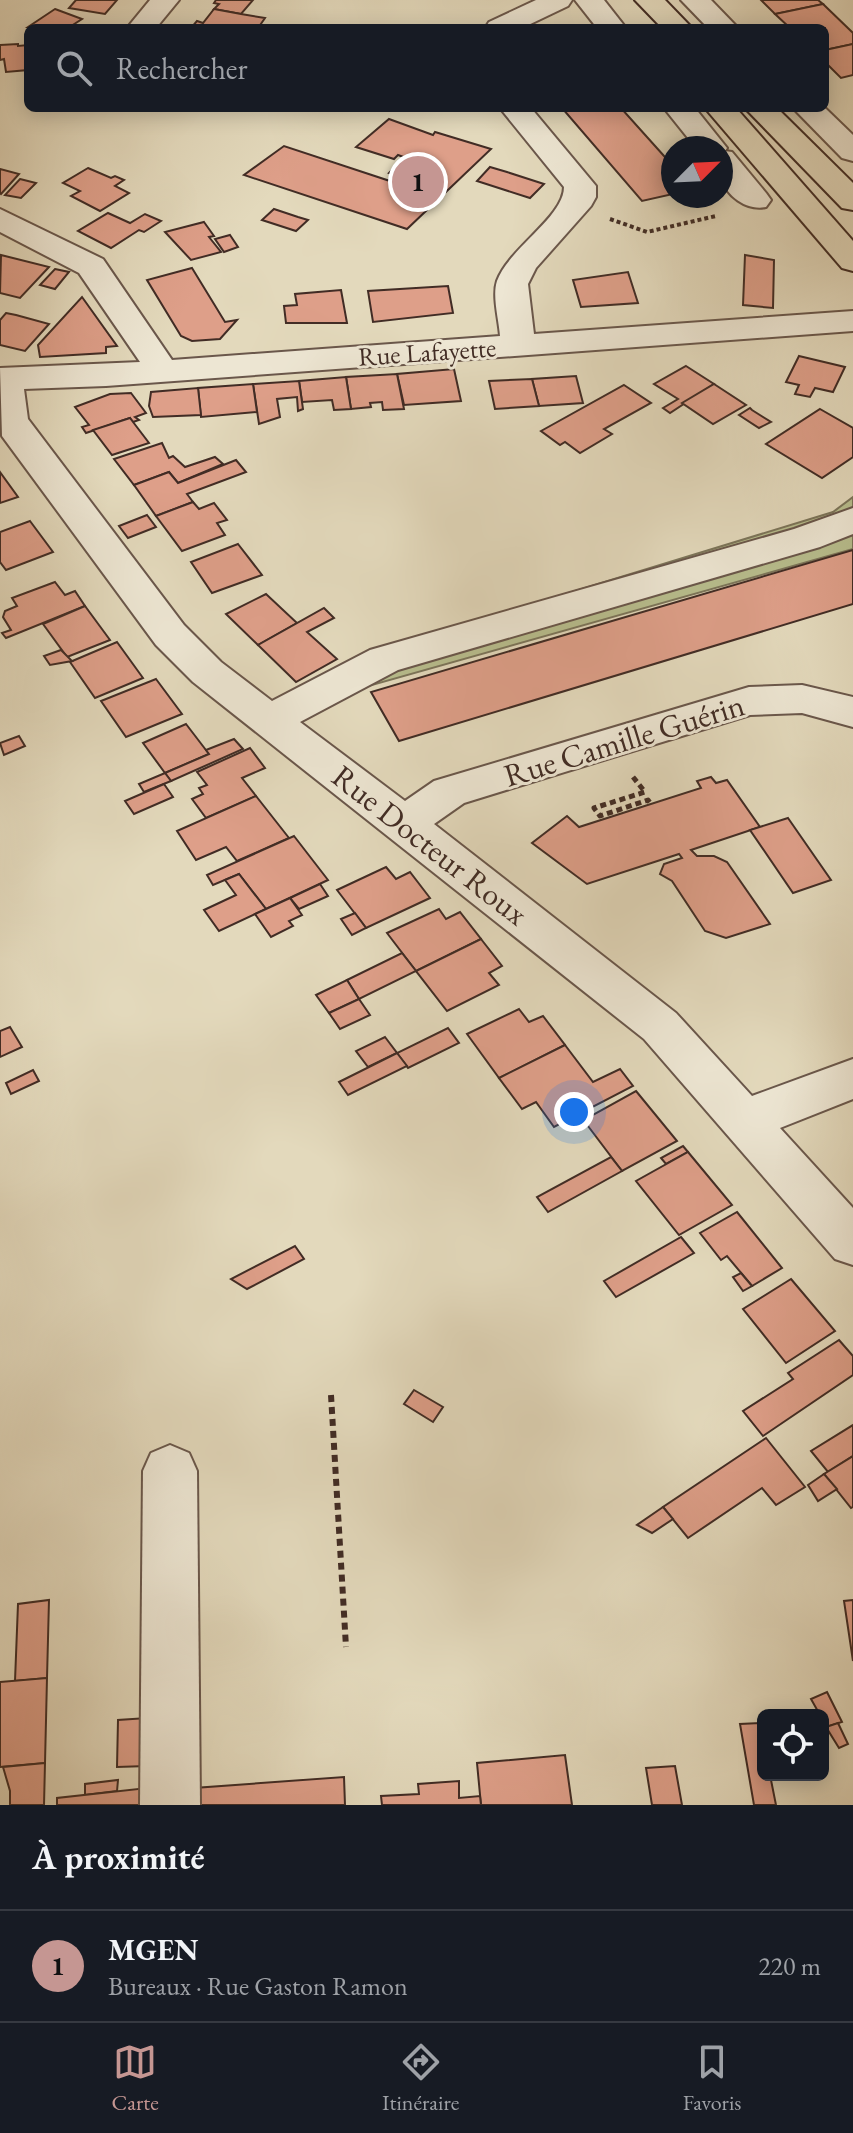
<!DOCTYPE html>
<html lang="fr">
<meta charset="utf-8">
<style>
:root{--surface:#171b24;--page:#242831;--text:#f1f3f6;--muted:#9ea1a6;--line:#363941;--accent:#c59692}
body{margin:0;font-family:"EB Garamond",serif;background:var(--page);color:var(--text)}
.controls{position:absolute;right:24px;bottom:24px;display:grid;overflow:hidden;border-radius:12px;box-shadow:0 4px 20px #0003}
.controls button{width:72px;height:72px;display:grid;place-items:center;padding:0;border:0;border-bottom:2px solid var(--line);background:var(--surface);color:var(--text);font:40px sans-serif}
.compass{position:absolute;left:661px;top:136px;width:72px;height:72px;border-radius:50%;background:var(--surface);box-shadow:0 4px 20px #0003;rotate:66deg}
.you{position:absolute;left:574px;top:1112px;width:28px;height:28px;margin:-20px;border:6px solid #fff;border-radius:50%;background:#1a73e8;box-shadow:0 0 0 12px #1a73e833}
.badge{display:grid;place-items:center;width:52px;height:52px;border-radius:50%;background:var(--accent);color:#111;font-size:26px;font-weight:700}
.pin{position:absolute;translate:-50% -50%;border:4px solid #fff;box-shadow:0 2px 8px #0006}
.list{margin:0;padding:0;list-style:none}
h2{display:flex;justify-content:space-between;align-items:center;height:104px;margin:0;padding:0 32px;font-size:34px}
h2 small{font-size:26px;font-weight:400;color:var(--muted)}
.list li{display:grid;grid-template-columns:52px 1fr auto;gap:24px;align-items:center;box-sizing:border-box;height:112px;padding:0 32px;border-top:2px solid var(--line)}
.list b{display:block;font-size:30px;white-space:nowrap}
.list p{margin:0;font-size:26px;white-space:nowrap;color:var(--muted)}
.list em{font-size:26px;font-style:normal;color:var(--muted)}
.icon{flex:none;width:44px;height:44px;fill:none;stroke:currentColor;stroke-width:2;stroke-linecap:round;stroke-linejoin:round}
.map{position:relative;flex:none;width:853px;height:1805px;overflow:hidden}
.search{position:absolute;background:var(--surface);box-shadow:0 4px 20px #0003;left:24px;right:24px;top:24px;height:88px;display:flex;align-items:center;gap:20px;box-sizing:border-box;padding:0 28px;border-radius:12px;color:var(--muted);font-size:30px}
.sheet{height:216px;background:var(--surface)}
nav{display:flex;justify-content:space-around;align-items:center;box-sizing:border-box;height:112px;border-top:2px solid var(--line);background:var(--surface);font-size:22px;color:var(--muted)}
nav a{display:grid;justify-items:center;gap:4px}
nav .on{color:var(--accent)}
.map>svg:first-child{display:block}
</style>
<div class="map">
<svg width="853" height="1805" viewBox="0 0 853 1805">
<rect width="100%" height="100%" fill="#e3d9bc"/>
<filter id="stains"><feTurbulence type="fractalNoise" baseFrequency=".0025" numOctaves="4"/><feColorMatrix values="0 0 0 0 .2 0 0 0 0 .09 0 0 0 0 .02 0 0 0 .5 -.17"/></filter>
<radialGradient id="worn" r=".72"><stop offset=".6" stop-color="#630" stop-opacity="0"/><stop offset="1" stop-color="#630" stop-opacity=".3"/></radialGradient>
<!-- green -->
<path fill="#b8be8e" stroke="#7c755a" stroke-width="2" d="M853,497V549L358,689L360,657L833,512Z"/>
<!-- building -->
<g fill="#de9f89" stroke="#412c25" stroke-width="2">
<path d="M76,0H117L105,14L69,8Z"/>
<path d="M216,0H253L241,14L214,9L219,4L214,3Z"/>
<path d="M761,0H818L823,4L775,14Z"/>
<path d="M823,4L853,33V44L825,50V28H790L775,14Z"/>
<path d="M55,9L82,19L68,28L28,27Z"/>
<path d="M214,9L241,14L265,18L258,28H191L197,21L203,23Z"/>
<path d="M18,44V46L28,45V70L6,72L4,59L0,60V45Z"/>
<path d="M853,44V75L841,78L825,62V50Z"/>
<path d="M562,108H621L673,166V194L642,201Z"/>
<path d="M389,119L433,135L435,132L491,149L407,229L244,175L284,146L390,181L396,175L389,173L395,167L402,170L408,164L402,162L406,158L398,155L394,159L356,147Z"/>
<path d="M490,167L507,172L544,184L530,198L477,181Z"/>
<path d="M88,168L111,178L115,176L124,180L115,186L129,193L100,211L71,196L80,191L63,183Z"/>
<path d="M0,169L19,174L1,194L0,193Z"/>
<path d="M20,179L36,183L21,198L5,195Z"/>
<path d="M274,209L298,217L308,220L296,231L262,220Z"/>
<path d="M108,213L130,223L145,214L161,221L144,232L139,230L111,248L78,231Z"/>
<path d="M204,222L214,236L209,237L221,252L191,260L165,232Z"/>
<path d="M230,235L238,247L224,252L215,239Z"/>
<path d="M1,255L49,267L20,298L0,293Z"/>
<path d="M745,255L774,260L773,308L743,305Z"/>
<path d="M192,268L225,322L237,320L220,339L192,341L181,336L147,280Z"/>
<path d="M55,269L69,272L55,289L40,285Z"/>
<path d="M628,272L638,303L581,307L573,280Z"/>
<path d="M448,286L453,313L373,322L368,291Z"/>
<path d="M341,290L347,323H286L284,306L297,305L295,294Z"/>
<path d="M82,297L117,346L106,347V353L40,357L38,345Z"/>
<path d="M6,313L16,315L49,324L25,351L0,345V320Z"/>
<path d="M799,356L845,367L833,392L815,388L810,397L795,394L799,385L786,382Z"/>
<path d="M686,366L714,384L670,413L663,408L678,399L654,384Z"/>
<path d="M454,369L461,401L404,405L397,374Z"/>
<path d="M397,374L404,409L383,410L382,402L370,403L371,407L351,409L346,377Z"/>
<path d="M576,376L583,403L539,406L532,379Z"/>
<path d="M346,377L351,409L334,410L332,400L302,402L299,381Z"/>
<path d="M532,379L539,406L495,409L489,381Z"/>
<path d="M299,381L303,409L298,411L297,397L277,399L280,417L259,424L253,384Z"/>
<path d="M253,384L257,412L201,417L198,388Z"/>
<path d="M714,384L746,405L713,424L682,403Z"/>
<path d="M624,385L651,403L604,429L612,434L580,453L565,442L560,445L541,431Z"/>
<path d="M198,388L201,415L153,417L149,406L151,392Z"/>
<path d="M131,393L146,413L135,417L139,420L133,422L130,418L86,433L82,427L89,425L75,407L110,394Z"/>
<path d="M750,408L752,410L771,422L759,428L739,415Z"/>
<path d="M820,409L853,428V457L822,478L766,444Z"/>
<path d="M130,418L149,443L112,455L93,430Z"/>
<path d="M162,443L169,458L173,456L185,467L215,457L223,464L178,483L169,472L134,485L114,459Z"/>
<path d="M236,460L246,472L187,494L193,502L156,516L134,485L169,472L178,483Z"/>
<path d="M0,472L18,497L0,503Z"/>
<path d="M193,502L199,509L214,503L227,520L217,523L225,535L182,551L156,516Z"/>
<path d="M147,515L156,527L128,538L119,526Z"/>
<path d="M30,521L53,552L6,570L0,562V532Z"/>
<path d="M238,544L262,575L212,593L191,562Z"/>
<path d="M853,550V604L399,741L371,692Z"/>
<path d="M55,582L65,595L75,591L85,606L6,638L2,633L11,630L3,617L5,611L17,606L12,598Z"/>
<path d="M266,594L297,623L258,645L226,614Z"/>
<path d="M85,606L110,640L67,657L43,624Z"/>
<path d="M324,608L334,618L307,632L337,659L296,682L258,645Z"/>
<path d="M117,642L143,678L95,698L70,662Z"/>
<path d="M61,650L72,661L50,665L44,656Z"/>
<path d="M156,679L182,714L126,737L101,701Z"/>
<path d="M186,724L209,754L165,773L143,743Z"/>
<path d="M19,736L25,746L4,755L0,743Z"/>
<path d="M234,739L243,749L171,781L165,773L209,754L206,750Z"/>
<path d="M250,748L265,768L242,778L256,796L206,818L192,799L203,794L199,788L207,785L197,772Z"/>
<path d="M165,773L171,781L144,792L139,784Z"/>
<path d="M711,777L716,783L727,780L760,827L691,850L697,856H714L727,862L770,924L726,938L705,931L672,881L660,874L664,864L682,858L679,854L587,884L532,843L567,816L579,827L701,788L697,781Z"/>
<path d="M164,784L173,797L134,814L125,801Z"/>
<path d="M256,796L289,838L237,861L226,847L196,860L177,831Z"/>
<path d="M788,818L831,880L793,893L750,830Z"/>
<path d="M294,836L328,880L266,909L239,874L213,885L207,875Z"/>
<path d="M386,867L396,879L410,872L430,898L366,928L337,890Z"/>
<path d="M239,874L266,909L219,931L204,910L236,895L225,880Z"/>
<path d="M320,884L328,896L299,909L290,898Z"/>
<path d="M290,898L302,915L289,921L293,926L271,937L255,914Z"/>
<path d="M439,909L446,919L460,912L481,939L416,971L387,933Z"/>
<path d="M355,913L366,928L352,935L341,919Z"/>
<path d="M481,939L502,966L489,973L499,985L447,1011L416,971Z"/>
<path d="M402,953L416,971L359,999L347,980Z"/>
<path d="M347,980L359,999L329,1013L316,995Z"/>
<path d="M359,999L370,1015L340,1029L329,1013Z"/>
<path d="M519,1009L529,1022L543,1016L565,1045L499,1078L467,1034Z"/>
<path d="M10,1027L22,1047L0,1057V1031Z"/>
<path d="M448,1028L459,1043L408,1068L397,1053Z"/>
<path d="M385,1037L397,1053L368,1067L356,1051Z"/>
<path d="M565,1045L593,1082L620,1069L633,1086L554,1127L536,1102L522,1109L499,1078Z"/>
<path d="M397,1053L407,1066L348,1095L339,1082Z"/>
<path d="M33,1070L39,1081L11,1094L6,1083Z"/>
<path d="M636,1091L677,1141L622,1171L588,1126L589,1117Z"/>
<path d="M683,1146L688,1152L666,1164L661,1158Z"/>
<path d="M688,1152L732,1205L679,1235L636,1181Z"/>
<path d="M611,1157L622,1171L548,1212L537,1197Z"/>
<path d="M737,1212L782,1268L752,1286L727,1256L721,1260L700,1233Z"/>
<path d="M681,1237L694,1253L616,1297L604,1281Z"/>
<path d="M295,1246L304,1259L247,1289L231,1279Z"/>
<path d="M741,1273L752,1286L743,1291L733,1277Z"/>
<path d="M791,1279L835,1331L786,1363L743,1309Z"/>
<path d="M839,1340L853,1356V1375L763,1436L743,1411L793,1379L788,1373Z"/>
<path d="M414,1390L443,1407L433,1422L404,1404Z"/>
<path d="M853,1425V1456L828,1472L811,1451Z"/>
<path d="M766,1438L805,1487L776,1505L762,1488L688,1538L663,1507Z"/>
<path d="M853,1456V1507L851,1508L824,1474Z"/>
<path d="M824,1474L837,1489L818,1501L808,1485Z"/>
<path d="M663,1507L673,1519L652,1533L637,1525Z"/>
<path d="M49,1600L47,1678L15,1681L18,1604Z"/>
<path d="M853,1600V1661L844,1601Z"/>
<path d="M47,1678L45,1763L0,1767V1682Z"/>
<path d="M827,1692L842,1722L826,1727L823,1715H820L811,1699Z"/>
<path d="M147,1718V1766L117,1767L118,1720Z"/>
<path d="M760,1723L763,1775H770L776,1805H754L740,1724Z"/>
<path d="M838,1723L848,1744L839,1748L826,1727Z"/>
<path d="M565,1755L572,1805H481L477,1763Z"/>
<path d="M45,1763L44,1805H10V1791L3,1767Z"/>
<path d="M675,1766L682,1805H652L646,1768Z"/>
<path d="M344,1777L345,1805H194V1788Z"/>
<path d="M118,1780L117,1791L85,1795V1784Z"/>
<path d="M459,1781V1798L480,1796L481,1805H382L381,1796L419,1794L418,1784Z"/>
<path d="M147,1788V1805H57V1798Z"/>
</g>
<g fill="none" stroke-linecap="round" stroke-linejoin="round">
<defs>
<g id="minor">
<path d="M150,0H179L156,28H127Z"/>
<path d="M536,0H572L568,6L522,28H485L489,22Z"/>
<path d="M575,0H604L626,28H597Z"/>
<path d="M681,0H711L738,28H708Z"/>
<path d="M500,108H531L596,186V197L591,206L536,268L528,284L534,334L853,311V331L106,386L24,389L28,419L184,625L221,662L272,701L370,650L794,529L853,508V534L820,547L398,670L300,722L405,801L434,781L749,687L802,685L853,697V727L802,713L750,715L464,803L434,824L676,1013L752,1096L853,1059V1099L780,1128L853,1208V1265L835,1259L644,1039L193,682L156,645L2,436L0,368L140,362L79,273L0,232V209L103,259L172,360L500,336C499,320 492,296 497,281C509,248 564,217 564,187Z"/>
<path d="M664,108H695L727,148L725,151L732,152L766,193L771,200L766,207C747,211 725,196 721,176C719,167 721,157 721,148H696Z"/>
<path d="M793,108H825L853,135V161L842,158Z"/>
<path d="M170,1445L189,1453L197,1471L200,1805H140L143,1471L151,1453Z"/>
</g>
<g id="major">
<path d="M635,0H665L692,28H662Z"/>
<path d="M705,108H736L853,241V271L842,268Z"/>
<path d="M745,108H777L853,183V210L842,208Z"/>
</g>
</defs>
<!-- minor casing -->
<use href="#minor" stroke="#6a574b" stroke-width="4"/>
<!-- major casing -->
<use href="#major" stroke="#412c25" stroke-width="4"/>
<!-- path-far2 -->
<path stroke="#412c25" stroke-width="4" stroke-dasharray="4 3" stroke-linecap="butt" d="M610,219L647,232L716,216"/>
<!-- path-far1 -->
<path stroke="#412c25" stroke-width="5" stroke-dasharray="6 4" stroke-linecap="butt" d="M633,777L645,792L594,808L600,816L648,800L651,804"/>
<!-- path -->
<path stroke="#412c25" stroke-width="6" stroke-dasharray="7 5" stroke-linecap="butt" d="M331,1395L346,1647"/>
<!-- minor -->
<use href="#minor" fill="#ede6d3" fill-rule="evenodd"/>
<!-- major -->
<use href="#major" fill="#e3d9bc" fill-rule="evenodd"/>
</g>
<g text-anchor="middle" stroke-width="6" stroke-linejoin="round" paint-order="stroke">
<!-- far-street labels -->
<g font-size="26" fill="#412c25" stroke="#ede6d3">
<text transform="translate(427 352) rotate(-4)" y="9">Rue Lafayette</text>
</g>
<!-- street labels -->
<g font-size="32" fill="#412c25" stroke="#ede6d3">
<text transform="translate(624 740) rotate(-17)" y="11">Rue Camille Guérin</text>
<text transform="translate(430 845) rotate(38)" y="11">Rue Docteur Roux</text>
</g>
</g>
<rect width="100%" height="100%" filter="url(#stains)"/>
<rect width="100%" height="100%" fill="url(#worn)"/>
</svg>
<div class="controls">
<button><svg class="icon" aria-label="locate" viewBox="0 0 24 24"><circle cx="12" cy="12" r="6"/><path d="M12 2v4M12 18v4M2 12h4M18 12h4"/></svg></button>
</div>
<svg class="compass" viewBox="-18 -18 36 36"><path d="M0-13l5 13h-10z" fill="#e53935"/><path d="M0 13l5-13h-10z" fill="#9ea1a6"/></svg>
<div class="you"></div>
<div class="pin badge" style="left:418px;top:182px">1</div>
<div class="search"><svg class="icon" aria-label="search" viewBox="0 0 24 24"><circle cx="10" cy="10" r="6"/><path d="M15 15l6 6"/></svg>Rechercher</div>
</div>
<section class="sheet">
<h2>À proximité<small></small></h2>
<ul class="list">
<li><span class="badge">1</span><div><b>MGEN</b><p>Bureaux · Rue Gaston Ramon</p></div><em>220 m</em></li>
</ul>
</section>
<nav>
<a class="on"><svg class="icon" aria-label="map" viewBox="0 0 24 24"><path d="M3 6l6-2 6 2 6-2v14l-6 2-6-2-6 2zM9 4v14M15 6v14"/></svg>Carte</a>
<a><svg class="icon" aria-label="directions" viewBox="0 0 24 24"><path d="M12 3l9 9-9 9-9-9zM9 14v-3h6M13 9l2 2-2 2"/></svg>Itinéraire</a>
<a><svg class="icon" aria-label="saved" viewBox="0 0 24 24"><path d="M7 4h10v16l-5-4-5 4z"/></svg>Favoris</a>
</nav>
